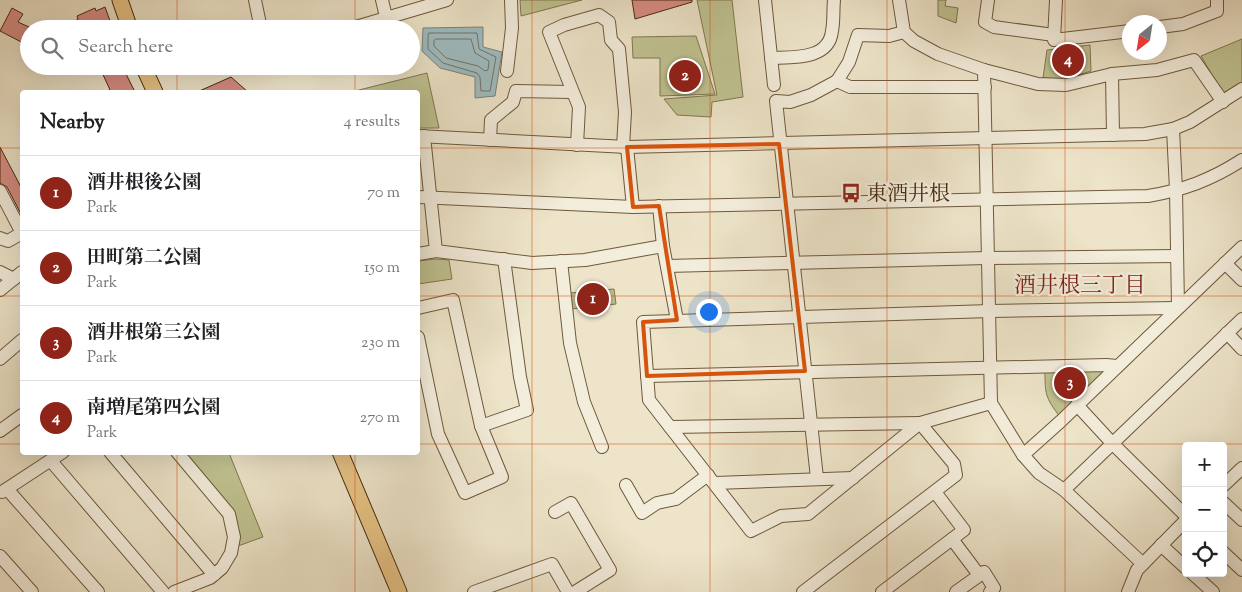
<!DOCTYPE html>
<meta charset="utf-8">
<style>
:root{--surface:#fff;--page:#f6f6f6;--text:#202124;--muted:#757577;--line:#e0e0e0;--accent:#8f2418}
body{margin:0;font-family:"Sorts Mill Goudy","Noto Serif JP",serif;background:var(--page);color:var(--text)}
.controls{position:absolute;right:15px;bottom:15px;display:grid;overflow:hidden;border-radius:5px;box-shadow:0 5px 20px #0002}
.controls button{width:45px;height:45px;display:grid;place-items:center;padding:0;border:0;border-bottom:1px solid var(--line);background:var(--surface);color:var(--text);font:25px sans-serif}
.compass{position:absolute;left:1122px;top:15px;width:45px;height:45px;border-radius:50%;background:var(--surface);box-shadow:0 5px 20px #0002;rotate:210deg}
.you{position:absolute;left:708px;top:311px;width:18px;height:18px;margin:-12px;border:4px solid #fff;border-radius:50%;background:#1a73e8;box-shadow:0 0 0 8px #1a73e833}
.badge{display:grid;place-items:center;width:32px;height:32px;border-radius:50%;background:var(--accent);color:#fff;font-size:16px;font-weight:700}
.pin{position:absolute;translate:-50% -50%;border:2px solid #fff;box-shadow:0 1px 5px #0006}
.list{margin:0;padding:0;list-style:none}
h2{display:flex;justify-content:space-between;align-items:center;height:65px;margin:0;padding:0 20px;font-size:21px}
h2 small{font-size:16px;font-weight:400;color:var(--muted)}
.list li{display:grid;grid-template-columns:32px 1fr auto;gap:15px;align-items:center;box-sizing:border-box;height:75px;padding:0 20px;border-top:1px solid var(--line)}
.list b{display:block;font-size:19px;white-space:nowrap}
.list p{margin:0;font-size:16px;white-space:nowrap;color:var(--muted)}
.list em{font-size:16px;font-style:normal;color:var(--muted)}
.icon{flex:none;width:28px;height:28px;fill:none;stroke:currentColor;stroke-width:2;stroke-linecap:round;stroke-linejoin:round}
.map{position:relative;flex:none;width:1242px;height:592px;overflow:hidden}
.search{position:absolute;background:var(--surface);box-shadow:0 5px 20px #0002;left:20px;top:20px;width:400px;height:55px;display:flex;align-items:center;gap:12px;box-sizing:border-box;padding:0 18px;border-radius:28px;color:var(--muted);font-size:19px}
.panel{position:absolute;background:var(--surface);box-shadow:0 5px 20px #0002;left:20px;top:90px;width:400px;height:365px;border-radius:5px}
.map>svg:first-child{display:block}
</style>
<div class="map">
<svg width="1242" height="592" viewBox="0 0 1242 592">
<rect width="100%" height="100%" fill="#ede4c9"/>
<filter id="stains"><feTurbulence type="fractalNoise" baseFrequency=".004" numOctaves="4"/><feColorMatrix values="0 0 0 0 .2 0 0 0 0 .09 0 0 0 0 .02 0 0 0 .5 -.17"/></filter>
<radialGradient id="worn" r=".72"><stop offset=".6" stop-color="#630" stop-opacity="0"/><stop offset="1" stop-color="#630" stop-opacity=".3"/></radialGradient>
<!-- green -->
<g fill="#c0c291" stroke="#82764f">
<path d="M520,0H582L521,16Z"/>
<path d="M697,0H732L743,97L712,102L711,117L677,115L664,99L717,95Z"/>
<path d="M938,0H946L945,6L958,8L956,23L938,16Z"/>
<path d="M696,36L715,94L660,96V58H633L632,37Z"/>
<path d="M1242,39V85L1223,94L1201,56Z"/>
<path d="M1090,45L1091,71L1065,79L1043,78L1047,50Z"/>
<path d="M427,73L439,128H418V92H351Z"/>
<path d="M436,259L449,260L452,279L418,284V261Z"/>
<path d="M614,289L616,304L571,309L570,293Z"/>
<path d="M1104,368L1106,373L1060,417C1045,397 1045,394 1045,370Z"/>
<path d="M183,453H229L263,537L238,546V537Z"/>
</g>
<!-- water -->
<path fill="#9ebcc1" stroke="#7a8279" d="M483,27V47L502,52L495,96L475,98V77L440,68L422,51L423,28Z"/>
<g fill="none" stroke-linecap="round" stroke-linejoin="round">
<!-- shore -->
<g stroke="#727367" stroke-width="1">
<path d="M429,33H477L479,49L496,57L490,91H481L480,77L477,73L443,63L428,49V36Z"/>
<path d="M436,39H471L475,53L489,61L488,70L485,71L478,66L446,58L434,46V41Z"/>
</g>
</g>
<!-- building -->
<g fill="#d88d85" stroke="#452a0d">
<path d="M632,0H692V2L635,19Z"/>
<path d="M105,7L113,29H78L75,21L78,19L77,16L95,8L96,11Z"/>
<path d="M12,8L23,14L18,22L29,27V46L0,31Z"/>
<path d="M99,66H122L135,92H111Z"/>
<path d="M231,77L248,92H197Z"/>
<path d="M0,147L22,189V216L7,187L0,183Z"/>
</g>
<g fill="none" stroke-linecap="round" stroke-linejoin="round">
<defs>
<g id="minor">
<path d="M255,0L261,29"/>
<path d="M382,0L386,17"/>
<path d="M765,0L774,85"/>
<path d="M899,0L904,32L914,41L938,54L984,70L1038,84L1066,85L1112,74L1157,70L1194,60L1223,102"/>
<path d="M988,0L985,22L994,27L1054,35"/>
<path d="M1056,0L1054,40L1130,31"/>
<path d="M1160,27L1183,24L1217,11V0"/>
<path d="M349,29L447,0"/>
<path d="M771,58C793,57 829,60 832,31C834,21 833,10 834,0"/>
<path d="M984,70L991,403L1023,455L1039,473L1064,490L1143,564"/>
<path d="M507,71L512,28L511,0"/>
<path d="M1112,74L1113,135"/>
<path d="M837,81L849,62L858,35L889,36L904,32"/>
<path d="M1173,129L1176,190L1178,307"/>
<path d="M418,136L627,147L1145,134L1173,129L1190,122L1242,89"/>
<path d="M424,136L436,251"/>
<path d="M490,140L491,120L513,102L516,91L572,92"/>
<path d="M577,145L579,107L549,32L564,25L599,15L609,22L611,40L619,49L625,112L623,147"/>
<path d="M627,147L633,207"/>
<path d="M0,191L22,233L8,241L0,238"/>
<path d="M418,197L633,207L1148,196C1184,190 1211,180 1242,160"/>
<path d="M659,206L663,246L677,320"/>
<path d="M418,254L436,251L532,263L585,260L663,246"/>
<path d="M561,261L570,343L584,402L602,447"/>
<path d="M1225,263L1242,280"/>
<path d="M667,266L987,258L1177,256"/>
<path d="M0,272L14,279"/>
<path d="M0,290L22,272"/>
<path d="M418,308L453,300L481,426L502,477L465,493L438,434L418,337"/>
<path d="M1227,333L1242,349"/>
<path d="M0,359L22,340"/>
<path d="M647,376L1106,365L1117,366"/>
<path d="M991,403L920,423L808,514L781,516L751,531L649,400L643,322L990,311L1176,308"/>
<path d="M1077,405L1112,443L1186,516"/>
<path d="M481,426L527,410L520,377L504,259"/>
<path d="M670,427L920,423L954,464L956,475L803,592"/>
<path d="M0,431L22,415"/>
<path d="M110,452L214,575"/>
<path d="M1023,455L1061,421L1242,247"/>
<path d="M51,461L163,592"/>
<path d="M817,478L776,101L790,102L811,95L837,81L850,87H985"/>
<path d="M715,483L853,478"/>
<path d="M626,485L642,513L657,503L676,499L708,475"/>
<path d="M1223,486L1242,468"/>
<path d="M7,489L98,592"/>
<path d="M1064,490L1242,319"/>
<path d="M2,492L63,452"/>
<path d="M1223,502L1242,520"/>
<path d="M555,512L571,503L610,570L575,592"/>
<path d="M952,539L979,575"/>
<path d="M1161,545L1186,568"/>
<path d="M1223,552L1242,570"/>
<path d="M0,556L32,592"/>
<path d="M1192,573L1213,592"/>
<path d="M174,592L210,578L222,568L231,553L234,537L229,514L177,452"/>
<path d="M474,592L552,564L568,592"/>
<path d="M882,592L964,530L935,492"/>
<path d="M956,592L984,572L994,588L990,592"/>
<path d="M1128,592L1137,570L1186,520"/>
</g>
<g id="major">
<path d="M120,0L130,29"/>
<path d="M143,66L155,92"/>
<path d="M340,452L399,592"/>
</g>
</defs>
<!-- minor casing -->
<use href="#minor" stroke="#6f583c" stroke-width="14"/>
<!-- major casing -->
<use href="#major" stroke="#452a0d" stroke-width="17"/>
<!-- minor -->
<use href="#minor" stroke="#f3eddc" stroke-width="12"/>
<!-- major -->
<use href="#major" stroke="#e6c284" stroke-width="15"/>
</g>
<!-- marked area -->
<path fill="none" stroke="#d8540c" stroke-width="4" stroke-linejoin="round" d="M779,144L805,371L647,376L643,322L677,320L659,206L633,207L627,147Z"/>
<!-- grid -->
<path fill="none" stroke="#d8540c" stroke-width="1" stroke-opacity="0.55" d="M177,0V29M355,0V29M532,0V592M710,0V592M887,0V592M1065,0V592M177,66V92M355,66V92M0,148H22M418,148H1242M0,296H22M418,296H1242M0,444H22M418,444H1242M177,452V592M355,452V592"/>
<!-- icons -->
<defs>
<symbol id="bus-bare" viewBox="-9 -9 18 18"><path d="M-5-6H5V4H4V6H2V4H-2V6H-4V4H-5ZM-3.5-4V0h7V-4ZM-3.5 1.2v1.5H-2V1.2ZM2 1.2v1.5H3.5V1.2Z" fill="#8f2418" stroke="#f3eddc" stroke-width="2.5" paint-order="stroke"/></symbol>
</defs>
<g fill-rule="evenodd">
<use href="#bus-bare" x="837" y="179" width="28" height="28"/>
</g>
<g text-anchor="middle" stroke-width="4.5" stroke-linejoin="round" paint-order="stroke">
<!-- poi labels -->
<g font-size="21" fill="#452a0d" stroke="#f3eddc" text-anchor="start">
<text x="866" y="200">東酒井根</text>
</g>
<!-- neighbourhood labels -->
<g font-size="22" fill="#7a1f14" stroke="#f3eddc">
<text x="1080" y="292">酒井根三丁目</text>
</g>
</g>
<rect width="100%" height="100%" filter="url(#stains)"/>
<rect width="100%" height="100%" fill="url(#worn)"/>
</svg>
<div class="controls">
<button>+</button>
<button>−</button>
<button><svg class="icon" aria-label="locate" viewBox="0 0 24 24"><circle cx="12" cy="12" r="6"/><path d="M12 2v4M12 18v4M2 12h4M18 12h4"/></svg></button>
</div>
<svg class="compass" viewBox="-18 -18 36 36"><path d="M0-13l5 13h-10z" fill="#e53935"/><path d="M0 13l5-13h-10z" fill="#757577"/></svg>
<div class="you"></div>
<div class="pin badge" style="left:593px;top:299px">1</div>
<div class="pin badge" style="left:685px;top:76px">2</div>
<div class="pin badge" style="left:1070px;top:383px">3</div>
<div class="pin badge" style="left:1068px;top:60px">4</div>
<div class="search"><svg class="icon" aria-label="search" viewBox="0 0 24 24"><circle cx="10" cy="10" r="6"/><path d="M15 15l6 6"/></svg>Search here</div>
<section class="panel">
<h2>Nearby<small>4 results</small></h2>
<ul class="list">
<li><span class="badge">1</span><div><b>酒井根後公園</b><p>Park</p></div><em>70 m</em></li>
<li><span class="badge">2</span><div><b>田町第二公園</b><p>Park</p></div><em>150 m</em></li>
<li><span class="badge">3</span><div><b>酒井根第三公園</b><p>Park</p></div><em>230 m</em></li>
<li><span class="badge">4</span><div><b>南増尾第四公園</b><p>Park</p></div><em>270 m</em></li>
</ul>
</section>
</div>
